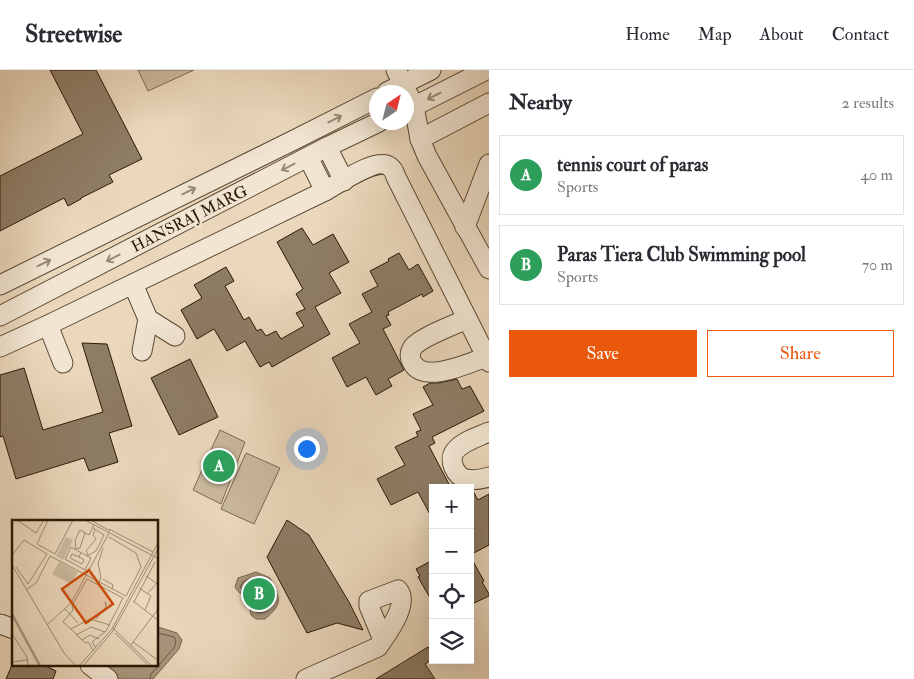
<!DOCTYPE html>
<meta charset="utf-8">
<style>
:root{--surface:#fff;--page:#f7f7f7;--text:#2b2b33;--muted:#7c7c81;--line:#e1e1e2;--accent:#ea580c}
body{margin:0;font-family:"IM FELL Double Pica",serif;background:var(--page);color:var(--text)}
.controls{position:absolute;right:15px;bottom:15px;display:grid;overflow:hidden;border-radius:0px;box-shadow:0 5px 20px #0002}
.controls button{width:45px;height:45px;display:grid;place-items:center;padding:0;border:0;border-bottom:1px solid var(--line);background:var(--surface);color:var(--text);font:25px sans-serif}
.compass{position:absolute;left:369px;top:15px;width:45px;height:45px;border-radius:50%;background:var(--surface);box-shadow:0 5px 20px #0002;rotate:35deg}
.you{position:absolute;left:306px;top:378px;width:18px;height:18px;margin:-12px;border:4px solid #fff;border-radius:50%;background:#1a73e8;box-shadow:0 0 0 8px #1a73e833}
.badge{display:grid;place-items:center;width:32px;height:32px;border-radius:50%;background:var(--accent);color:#fff;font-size:16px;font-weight:700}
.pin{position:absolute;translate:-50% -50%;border:2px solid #fff;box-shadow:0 1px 5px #0006}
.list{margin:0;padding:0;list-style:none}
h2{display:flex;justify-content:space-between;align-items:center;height:65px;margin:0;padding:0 20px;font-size:21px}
h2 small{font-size:16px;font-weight:400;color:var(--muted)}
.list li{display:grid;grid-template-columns:32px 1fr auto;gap:15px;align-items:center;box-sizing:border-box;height:80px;margin:0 10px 10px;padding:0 10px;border:1px solid var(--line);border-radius:0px}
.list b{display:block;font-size:19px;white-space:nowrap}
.list p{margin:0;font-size:16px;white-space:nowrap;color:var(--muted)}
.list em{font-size:16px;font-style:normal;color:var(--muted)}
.actions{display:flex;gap:10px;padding:15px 20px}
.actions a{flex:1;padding:11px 0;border:1px solid var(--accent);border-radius:0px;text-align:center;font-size:18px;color:var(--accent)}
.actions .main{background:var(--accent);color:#fff}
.icon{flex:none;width:28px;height:28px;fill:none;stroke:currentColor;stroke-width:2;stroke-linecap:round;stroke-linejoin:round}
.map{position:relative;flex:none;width:489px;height:609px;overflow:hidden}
header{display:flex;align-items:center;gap:30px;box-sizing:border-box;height:70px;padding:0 25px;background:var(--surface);border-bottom:1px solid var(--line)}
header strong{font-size:24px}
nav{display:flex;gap:28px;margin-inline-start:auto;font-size:18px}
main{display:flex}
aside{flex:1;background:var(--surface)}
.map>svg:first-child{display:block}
</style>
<header>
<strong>Streetwise</strong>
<nav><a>Home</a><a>Map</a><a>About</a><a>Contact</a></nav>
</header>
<main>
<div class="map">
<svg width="489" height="609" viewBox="0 0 489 609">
<rect width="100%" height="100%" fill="#ebd8bc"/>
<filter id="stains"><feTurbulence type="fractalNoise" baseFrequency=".004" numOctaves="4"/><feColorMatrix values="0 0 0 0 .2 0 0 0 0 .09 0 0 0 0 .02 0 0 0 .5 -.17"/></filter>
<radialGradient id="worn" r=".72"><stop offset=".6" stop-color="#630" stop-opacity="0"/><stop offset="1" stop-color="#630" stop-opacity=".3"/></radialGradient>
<!-- green -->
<g fill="#cab89d" stroke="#7a6852">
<path d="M138,0H194L148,21Z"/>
<path d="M220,360L245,372L221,434L193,420Z"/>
<path d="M246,383L280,398L254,454L221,439Z"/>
</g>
<!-- water -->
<g fill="#a9977e" stroke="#76654e">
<path d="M256,502L270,508C279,528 285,532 265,549H256L251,545C250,541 250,535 249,532C246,525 238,524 235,517L238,508Z"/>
<path d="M158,557L177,563L182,570L179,579L153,609H119L109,600L101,595H158Z"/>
</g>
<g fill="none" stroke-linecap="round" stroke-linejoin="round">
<!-- shore -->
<g stroke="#695842" stroke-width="1">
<path d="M255,507L266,512C268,517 272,522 273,527C276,537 264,546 256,542L253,529L240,517L243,512Z"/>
<path d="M253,514H256L262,517L267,529V532L264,535L261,534L259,526L252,518Z"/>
<path d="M150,609L151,604L174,578L176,572L174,567L158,563"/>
</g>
</g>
<!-- building -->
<g fill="#8e7c65" stroke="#291906">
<path d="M50,0H96L142,89L109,105L113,112L81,128V129L68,136L64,128L0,161V106L83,64Z"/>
<path d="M302,158L313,175L333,164L349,192L329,203L341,223L315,237L330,264L272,297L269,292L260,297L245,271L227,281L214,259L197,269L181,240L202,228L194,215L226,197L234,211L225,216L244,250L249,247L257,261L261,259L266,266L276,261L281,269L304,256L296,243L305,239L296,224L303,219L277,172Z"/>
<path d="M399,183L409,200L418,194L433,221L423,227L422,224L388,242L389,245L386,246L391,255L383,259L404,300L388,309L392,316L376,325L366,307L347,317L332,288L360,273L349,254L372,242L362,224L378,216L370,201L389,191L388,189Z"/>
<path d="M82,273L107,274L132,356L109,363L118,392L89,401L84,388L16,409L3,366L0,367V305L24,298L43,360L103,342Z"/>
<path d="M190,289L218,347L179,365L151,308Z"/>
<path d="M457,309L462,319L470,316L484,341L432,367L435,373L429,376L451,418H433V450L418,422L391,435L377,409L405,395L395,377L418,366L416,362L421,360L413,344L433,335L423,317L430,313H438Z"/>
<path d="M470,421H473L478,430L489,424V475L470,485Z"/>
<path d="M287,450L309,465L349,532L363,560L337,553L307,563L267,487Z"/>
<path d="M470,486L484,511L482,512L489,524V526L470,535Z"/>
<path d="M433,490V533L418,507L420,506L416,499Z"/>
<path d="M428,577L433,585V589L425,594L435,609H376Z"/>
<path d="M12,595H44L56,601L53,609H6Z"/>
</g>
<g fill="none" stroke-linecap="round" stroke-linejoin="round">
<defs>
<g id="minor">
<path d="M396,0L414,36L420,69L427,86L489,199"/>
<path d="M387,22L431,0"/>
<path d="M407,40L486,0"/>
<path d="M420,69L489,33"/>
<path d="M327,77L344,111"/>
<path d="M308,87L325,121"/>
<path d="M465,157L489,94"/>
<path d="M133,214L148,249L142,281"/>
<path d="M0,215L294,70L377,28"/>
<path d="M0,246L327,77L379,52"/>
<path d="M148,249L175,266"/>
<path d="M467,249C454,255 421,267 413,277C410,282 409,287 412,292C423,315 469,293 486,287"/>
<path d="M48,255L63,293"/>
<path d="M0,277L48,255L325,121C338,114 378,86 390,97C393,99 395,104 396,107L489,292"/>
<path d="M489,362C478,367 463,371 455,381C448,390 455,406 466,409C474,411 482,409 489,407"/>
<path d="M0,554L14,559"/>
<path d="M90,595L108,609"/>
<path d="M306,609L378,577C386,565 410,534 398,520L369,531V536L383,570"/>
</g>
</defs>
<!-- minor casing -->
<use href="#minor" stroke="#5a4934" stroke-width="21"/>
<!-- minor -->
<use href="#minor" stroke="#f2e6d3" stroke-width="19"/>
</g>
<!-- one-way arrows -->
<defs><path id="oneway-shaft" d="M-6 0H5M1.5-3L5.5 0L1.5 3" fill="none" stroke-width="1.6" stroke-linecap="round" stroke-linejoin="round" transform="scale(1.25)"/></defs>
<g stroke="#988a77">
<use href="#oneway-shaft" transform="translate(434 26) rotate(153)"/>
<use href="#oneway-shaft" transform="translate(335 49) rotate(-27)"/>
<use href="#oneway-shaft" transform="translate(288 97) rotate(153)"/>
<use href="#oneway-shaft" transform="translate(189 121) rotate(-26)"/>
<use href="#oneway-shaft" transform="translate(113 188) rotate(153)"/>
<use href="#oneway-shaft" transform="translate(44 193) rotate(-26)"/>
</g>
<g text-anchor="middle" stroke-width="5" stroke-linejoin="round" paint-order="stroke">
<!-- street labels -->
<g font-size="16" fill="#291906" stroke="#f2e6d3">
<text transform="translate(189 148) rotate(-27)" y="6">HANSRAJ MARG</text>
</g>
</g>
<!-- overview -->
<g transform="translate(12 450)">
<rect width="146" height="146" fill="#ebd8bc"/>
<path d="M54,17L61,20L51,40L44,36ZM47,42L66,52L59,64L40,54Z" fill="#cab89d"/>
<path fill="none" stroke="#a9977e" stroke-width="2.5" d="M0,94L28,146"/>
<path fill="none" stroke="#9d8c73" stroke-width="1" d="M5,0L24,13L32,0M36,0L25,24L43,34L61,0M73,0L147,39M79,0L98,11M97,9L141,32M97,17L124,33L129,47L124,57M59,27L79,38L73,50L53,39ZM64,29L63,20L68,10L77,15L82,5M64,29L68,28L73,13M0,35L12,20L35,34L16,64L4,47M76,35L74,31L84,19L81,15L83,10M75,36L84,31L92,15L81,8M67,37L72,40L70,44L58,38L60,34L67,37L69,32M0,45L52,133L64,146M134,56L147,65M91,59L101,65L100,69M87,62L89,57L86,44L91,28M127,68L139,76L133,90M14,70L24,63L38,36L114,76L124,57M136,73L147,61M121,81L147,101M122,82L143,42M53,89L66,103M84,99L94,87V84L93,82L94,86M35,105L59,83L97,13M101,108L140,146M59,109L51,102L61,90L60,86L75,59L111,78L94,111L80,122L84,128M103,113L137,146M0,114L15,137L16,146M64,115L79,107L93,112M70,120L78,115L87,119M121,122L147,141M118,126L147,88M81,131L77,123L72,122L59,109L78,99L98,105M0,142L15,140M67,146L100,109L147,21M71,146L101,111L147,27"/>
<path fill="#cb4f0b" fill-opacity="0.15" stroke="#cb4f0b" stroke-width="2.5" d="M77,50L101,84L74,103L50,69Z"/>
<rect width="146" height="146" fill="none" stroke="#291906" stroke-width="2.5"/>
</g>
<rect width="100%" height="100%" filter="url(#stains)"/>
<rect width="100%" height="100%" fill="url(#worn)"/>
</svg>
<div class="controls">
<button>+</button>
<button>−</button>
<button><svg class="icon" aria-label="locate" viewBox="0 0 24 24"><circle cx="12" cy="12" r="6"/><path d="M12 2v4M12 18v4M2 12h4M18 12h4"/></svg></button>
<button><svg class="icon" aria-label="layers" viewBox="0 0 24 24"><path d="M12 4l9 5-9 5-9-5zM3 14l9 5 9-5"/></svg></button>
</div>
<svg class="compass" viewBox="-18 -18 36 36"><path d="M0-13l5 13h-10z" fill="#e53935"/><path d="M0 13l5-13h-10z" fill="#7c7c81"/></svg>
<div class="you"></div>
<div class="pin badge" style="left:219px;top:396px;background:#2e9e5b">A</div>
<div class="pin badge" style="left:259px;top:524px;background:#2e9e5b">B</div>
</div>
<aside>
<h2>Nearby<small>2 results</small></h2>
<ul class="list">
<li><span class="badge" style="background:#2e9e5b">A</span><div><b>tennis court of paras</b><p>Sports</p></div><em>40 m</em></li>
<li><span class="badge" style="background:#2e9e5b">B</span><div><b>Paras Tiera Club Swimming pool</b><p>Sports</p></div><em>70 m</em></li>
</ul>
<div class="actions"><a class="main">Save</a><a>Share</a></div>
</aside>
</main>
